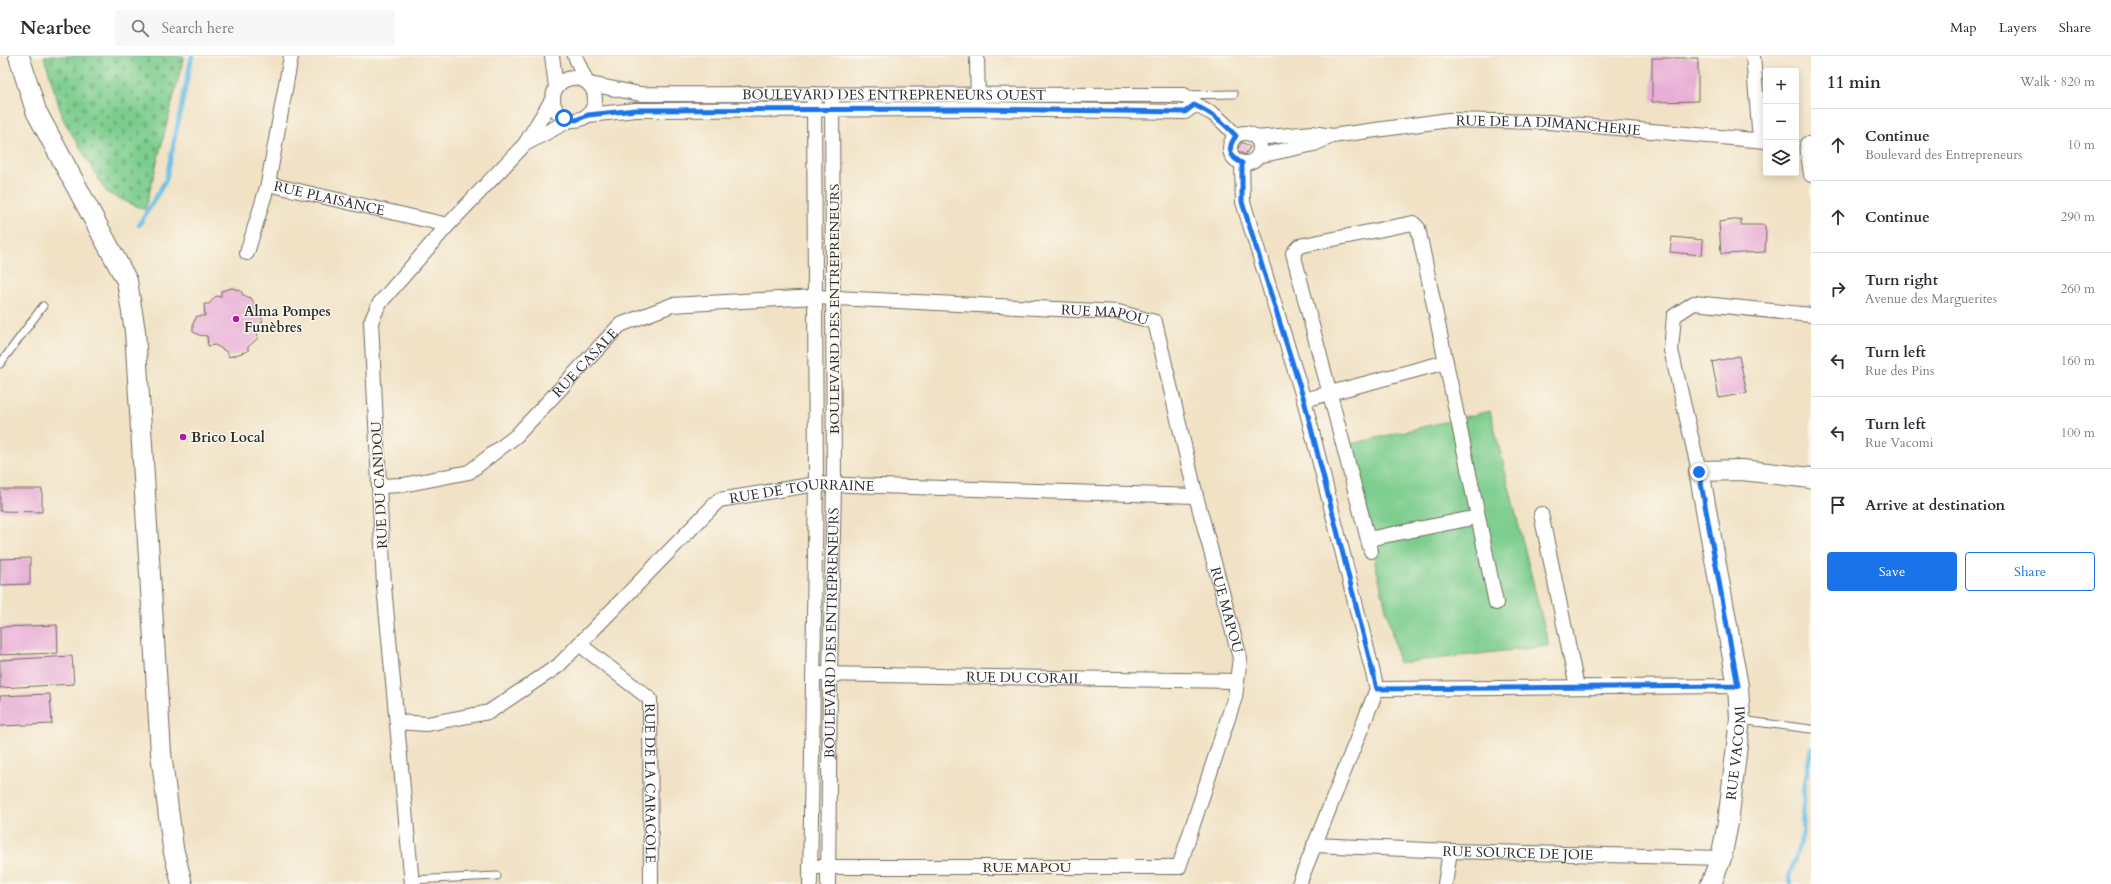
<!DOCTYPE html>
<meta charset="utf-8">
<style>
:root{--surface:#fff;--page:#f7f7f7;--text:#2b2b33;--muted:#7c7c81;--line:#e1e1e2;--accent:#1a73e8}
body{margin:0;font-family:Cardo,serif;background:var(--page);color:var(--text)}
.controls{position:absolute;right:12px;top:12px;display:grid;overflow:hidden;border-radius:4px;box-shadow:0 2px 10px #0003}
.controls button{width:36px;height:36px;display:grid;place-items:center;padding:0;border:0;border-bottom:1px solid var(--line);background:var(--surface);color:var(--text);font:20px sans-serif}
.stop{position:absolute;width:12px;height:12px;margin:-9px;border:3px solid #1a73e8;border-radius:50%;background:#fff}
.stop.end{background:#1a73e8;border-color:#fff;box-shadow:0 1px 4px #0008}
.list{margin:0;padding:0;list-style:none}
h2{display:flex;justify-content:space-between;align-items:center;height:52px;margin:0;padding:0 16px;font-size:17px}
h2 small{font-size:13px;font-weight:400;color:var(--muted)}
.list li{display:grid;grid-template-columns:26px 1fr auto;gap:12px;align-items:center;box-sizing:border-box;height:72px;padding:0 16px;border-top:1px solid var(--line)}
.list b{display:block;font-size:15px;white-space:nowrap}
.list p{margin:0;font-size:13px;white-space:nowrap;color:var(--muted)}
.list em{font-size:13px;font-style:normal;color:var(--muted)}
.actions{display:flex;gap:8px;padding:12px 16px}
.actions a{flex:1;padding:9px 0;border:1px solid var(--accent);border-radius:4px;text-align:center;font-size:14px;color:var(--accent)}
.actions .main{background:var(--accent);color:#fff}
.icon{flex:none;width:22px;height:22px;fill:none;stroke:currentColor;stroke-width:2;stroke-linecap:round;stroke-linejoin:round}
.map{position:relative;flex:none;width:1811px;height:828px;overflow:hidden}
header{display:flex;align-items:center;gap:24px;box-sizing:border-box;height:56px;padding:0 20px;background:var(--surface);border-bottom:1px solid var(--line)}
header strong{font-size:19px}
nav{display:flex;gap:22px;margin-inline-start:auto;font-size:14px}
.search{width:280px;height:36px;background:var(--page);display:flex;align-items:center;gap:10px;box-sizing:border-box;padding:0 14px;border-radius:4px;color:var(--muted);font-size:15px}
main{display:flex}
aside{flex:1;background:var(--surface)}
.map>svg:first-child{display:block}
</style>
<header>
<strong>Nearbee</strong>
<div class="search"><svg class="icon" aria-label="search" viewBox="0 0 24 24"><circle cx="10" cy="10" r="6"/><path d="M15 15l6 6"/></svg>Search here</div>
<nav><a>Map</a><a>Layers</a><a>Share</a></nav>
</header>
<main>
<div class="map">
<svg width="1811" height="828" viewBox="0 0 1811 828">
<defs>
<pattern id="cemetery-stones" width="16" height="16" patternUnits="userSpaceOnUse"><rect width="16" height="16" fill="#7dcd8e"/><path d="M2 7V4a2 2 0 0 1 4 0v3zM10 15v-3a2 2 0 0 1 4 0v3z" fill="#6cb07b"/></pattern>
</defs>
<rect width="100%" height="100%" fill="#fbf7ec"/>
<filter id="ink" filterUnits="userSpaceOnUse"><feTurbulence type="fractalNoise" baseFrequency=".025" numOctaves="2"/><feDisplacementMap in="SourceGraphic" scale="8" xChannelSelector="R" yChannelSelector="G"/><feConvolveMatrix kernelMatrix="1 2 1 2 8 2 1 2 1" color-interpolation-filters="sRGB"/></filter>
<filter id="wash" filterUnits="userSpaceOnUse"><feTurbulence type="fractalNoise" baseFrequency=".012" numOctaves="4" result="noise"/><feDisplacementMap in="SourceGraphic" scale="16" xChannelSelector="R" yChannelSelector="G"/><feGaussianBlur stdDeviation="0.9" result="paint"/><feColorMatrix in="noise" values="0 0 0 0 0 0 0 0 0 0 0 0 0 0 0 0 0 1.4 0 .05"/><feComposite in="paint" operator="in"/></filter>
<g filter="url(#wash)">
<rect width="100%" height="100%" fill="#f1e2c5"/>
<!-- cemetery -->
<path fill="url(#cemetery-stones)" stroke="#547c5c" d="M44,0H184L145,154L107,137L63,63Z"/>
<!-- pitch -->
<path fill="#7dcd8e" stroke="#547c5c" d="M1490,355L1549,590L1399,607L1347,389Z"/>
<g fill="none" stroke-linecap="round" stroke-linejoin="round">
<!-- stream -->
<g stroke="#6ac0e7" stroke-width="4.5">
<path d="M139,169L166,124L192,0"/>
<path d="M1790,828L1789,821L1803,778L1804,734L1811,692"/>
</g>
</g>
<g id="blocks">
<!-- building -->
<g fill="#e8aed7">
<path d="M1652,2H1698V45L1652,46Z"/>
<path d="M1242,86L1250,91L1245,99L1237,94Z"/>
<path d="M1741,163V169H1764L1766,176L1765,196L1721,198L1719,166Z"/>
<path d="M1672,181L1703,184L1702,199L1670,196Z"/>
<path d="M232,232L241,235L243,239L251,242L254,247L256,256L260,258L263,265L256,271L258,282L248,291V295L229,301L227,296L215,289L208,290L207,280L199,279L193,276V268L197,260H205L204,248H209L216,240L221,241V235Z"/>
<path d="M1739,300L1747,337L1719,342L1712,306Z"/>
<path d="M0,433H42V456L0,455Z"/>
<path d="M30,502V528L0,529V503Z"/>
<path d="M57,569L58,597L0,599V571Z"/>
<path d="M72,600L74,628L0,632V604Z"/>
<path d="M50,638L52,668L0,670V640Z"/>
</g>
</g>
</g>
<g filter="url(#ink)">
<use href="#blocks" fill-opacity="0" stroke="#706b61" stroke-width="1"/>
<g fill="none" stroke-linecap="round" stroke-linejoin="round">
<defs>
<g id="lane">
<path d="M1184,39L1234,38"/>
<path d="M0,308L43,250"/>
<path d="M1740,664L1811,673"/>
<path d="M411,824L497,820"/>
</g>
<g id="street">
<path id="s1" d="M291,0L268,128L448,169"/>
<path d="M552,0L556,31"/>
<path d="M575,0L586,25"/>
<path d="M977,0L978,48"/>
<path d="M1753,0L1760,84"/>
<circle cx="574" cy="43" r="21"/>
<path id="s2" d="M590,28L640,38L1184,39C1195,50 1201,51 1213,58C1222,64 1229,72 1236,80"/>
<path d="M588,59L636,54L977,53L1185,56L1195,49"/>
<circle cx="1245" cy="92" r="15"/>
<path id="s3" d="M1256,82L1312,77L1332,80L1449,64L1548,66L1766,85"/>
<path d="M525,88L570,64"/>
<path d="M1807,88L1811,119"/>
<path d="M1258,100L1314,88L1332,80"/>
<path d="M1242,107L1243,146L1304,344L1377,633L1299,828"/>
<path d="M247,197L268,128"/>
<path d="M1304,344L1446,306"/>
<path d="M1699,415L1671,294L1674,260L1694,247L1811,259"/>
<path id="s4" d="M379,430L403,429L469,416L516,380L620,269L672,249L816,241L1118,256L1155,266L1196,440L1240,602L1235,641L1179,811H810"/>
<path d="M1541,458L1577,631"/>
<path d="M1368,483L1478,461"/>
<path d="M1371,495L1293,197L1299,190L1413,167L1418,172L1496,547"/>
<path id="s5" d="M579,588L650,643L651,828"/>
<path id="s6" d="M820,618L1237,625"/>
<path d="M1377,633L1738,630"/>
<path id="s7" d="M397,666L427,668L489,656L558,610L719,444L816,428L1196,440"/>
<path id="s8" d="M1314,789L1450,795L1721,802"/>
<path d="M412,828L384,530L371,266L379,248L448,169L525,88L552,44"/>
<path d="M810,828L816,428L814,38"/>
<path id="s9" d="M828,828L830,618L834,429L832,38"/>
<path d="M1445,828L1450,795"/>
</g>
<g id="secondary">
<path d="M19,0L36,55L127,225L135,275L161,697L173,792L182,828"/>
<path id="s10" d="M1711,828L1721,802L1728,767L1740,663L1738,630L1699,415L1742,414L1811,422"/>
</g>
</defs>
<!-- lane casing -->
<use href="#lane" stroke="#706b61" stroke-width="9"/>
<!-- street casing -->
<use href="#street" stroke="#706b61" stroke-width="16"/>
<!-- secondary casing -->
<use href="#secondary" stroke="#706b61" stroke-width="22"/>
<!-- lane -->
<use href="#lane" stroke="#fff" stroke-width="7"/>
<!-- street -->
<use href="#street" stroke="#fff" stroke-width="14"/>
<!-- secondary -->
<use href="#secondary" stroke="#fff" stroke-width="20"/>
</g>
</g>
<g fill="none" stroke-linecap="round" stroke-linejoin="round" filter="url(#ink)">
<!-- route -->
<path stroke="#1a73e8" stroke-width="5" d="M564,62L576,64L588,59L636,54L977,53L1185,56L1194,49C1212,57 1223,66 1236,80C1227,91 1229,101 1242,107V146L1304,344L1377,633L1738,630L1699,416"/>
</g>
<!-- markers -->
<g fill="#b5179e" stroke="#fbf7ec" stroke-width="1.5">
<circle cx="236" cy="263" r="4"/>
<circle cx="183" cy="381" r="4"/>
</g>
<g text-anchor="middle" stroke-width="3" stroke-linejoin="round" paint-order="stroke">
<!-- street labels -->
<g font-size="14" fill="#2b2b2b" stroke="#fbf7ec">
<text dy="5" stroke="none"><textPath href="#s2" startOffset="305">BOULEVARD DES ENTREPRENEURS OUEST</textPath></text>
<text dy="5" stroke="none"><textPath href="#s3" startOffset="294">RUE DE LA DIMANCHERIE</textPath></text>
<text dy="5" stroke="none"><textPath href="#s1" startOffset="193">RUE PLAISANCE</textPath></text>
<text transform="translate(834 253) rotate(-90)" y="5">BOULEVARD DES ENTREPRENEURS</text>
<text dy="5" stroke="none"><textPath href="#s4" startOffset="792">RUE MAPOU</textPath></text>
<text dy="5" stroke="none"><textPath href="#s4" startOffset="251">RUE CASALE</textPath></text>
<text transform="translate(379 429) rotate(-93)" y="5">RUE DU CANDOU</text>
<text dy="5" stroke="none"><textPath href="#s7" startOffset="491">RUE DE TOURRAINE</textPath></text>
<text dy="5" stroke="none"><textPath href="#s4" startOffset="1140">RUE MAPOU</textPath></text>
<text dy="5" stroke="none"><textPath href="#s9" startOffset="251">BOULEVARD DES ENTREPRENEURS</textPath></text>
<text dy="5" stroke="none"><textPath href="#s6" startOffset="204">RUE DU CORAIL</textPath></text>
<text dy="5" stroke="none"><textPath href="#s10" startOffset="134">RUE VACOMI</textPath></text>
<text dy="5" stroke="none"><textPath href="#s5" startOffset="174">RUE DE LA CARACOLE</textPath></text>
<text dy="5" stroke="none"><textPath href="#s8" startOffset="204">RUE SOURCE DE JOIE</textPath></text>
<text x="1027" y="816">RUE MAPOU</text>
</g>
<!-- poi labels -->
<g font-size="14" font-weight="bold" fill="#2b2b2b" stroke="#fbf7ec" text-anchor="start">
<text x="244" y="260">Alma Pompes<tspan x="244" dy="16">Funèbres</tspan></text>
<text x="191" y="386">Brico Local</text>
</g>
</g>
</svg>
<div class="controls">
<button>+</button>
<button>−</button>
<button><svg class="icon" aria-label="layers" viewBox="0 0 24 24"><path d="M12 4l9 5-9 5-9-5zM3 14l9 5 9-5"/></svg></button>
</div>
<div class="stop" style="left:564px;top:62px"></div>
<div class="stop end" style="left:1699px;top:416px"></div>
</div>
<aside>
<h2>11 min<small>Walk · 820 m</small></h2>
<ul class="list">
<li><svg class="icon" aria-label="ahead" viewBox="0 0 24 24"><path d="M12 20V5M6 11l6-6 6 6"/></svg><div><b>Continue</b><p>Boulevard des Entrepreneurs</p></div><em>10 m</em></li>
<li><svg class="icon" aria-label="ahead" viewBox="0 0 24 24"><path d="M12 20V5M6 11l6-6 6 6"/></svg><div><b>Continue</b></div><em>290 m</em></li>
<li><svg class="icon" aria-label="right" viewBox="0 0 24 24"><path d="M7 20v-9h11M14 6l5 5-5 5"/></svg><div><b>Turn right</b><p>Avenue des Marguerites</p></div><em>260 m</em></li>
<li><svg class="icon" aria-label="left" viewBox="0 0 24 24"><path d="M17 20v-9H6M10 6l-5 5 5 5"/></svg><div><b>Turn left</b><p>Rue des Pins</p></div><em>160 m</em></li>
<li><svg class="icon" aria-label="left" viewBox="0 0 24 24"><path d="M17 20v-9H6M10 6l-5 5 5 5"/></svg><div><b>Turn left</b><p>Rue Vacomi</p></div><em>100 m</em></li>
<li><svg class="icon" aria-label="arrive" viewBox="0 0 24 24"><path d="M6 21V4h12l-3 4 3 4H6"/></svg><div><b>Arrive at destination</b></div></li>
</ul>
<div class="actions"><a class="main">Save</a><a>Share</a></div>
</aside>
</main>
